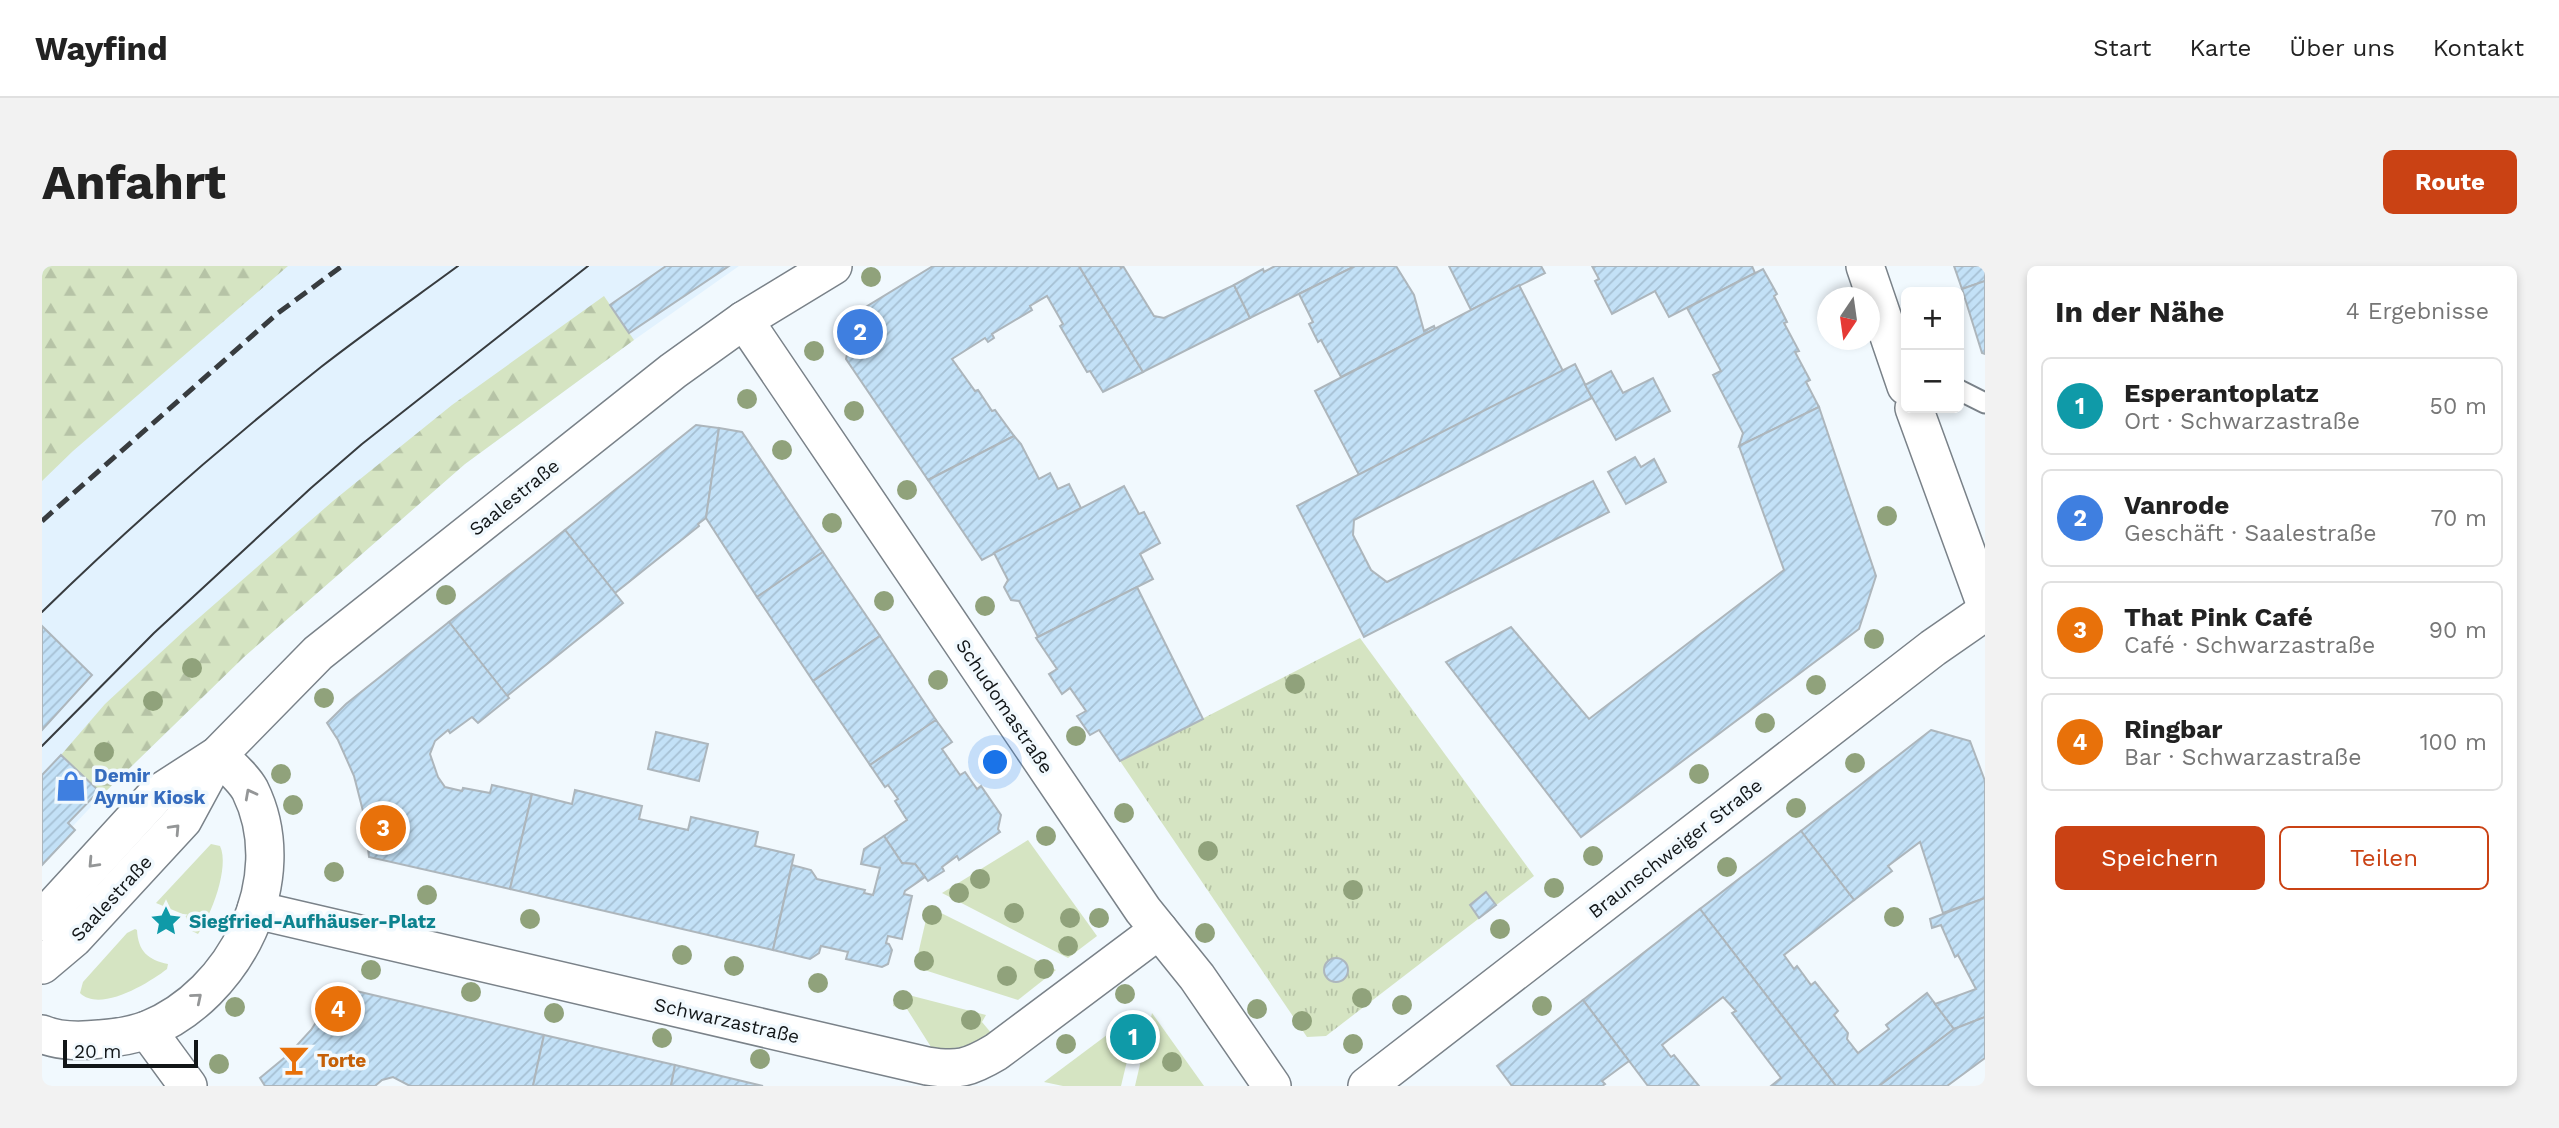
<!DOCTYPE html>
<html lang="de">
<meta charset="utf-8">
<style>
:root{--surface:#fff;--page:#f2f2f2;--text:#222;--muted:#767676;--line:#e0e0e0;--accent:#ca4214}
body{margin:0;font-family:"Work Sans",sans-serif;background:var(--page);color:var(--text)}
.controls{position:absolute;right:21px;top:21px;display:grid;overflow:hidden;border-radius:10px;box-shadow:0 4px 10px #0003}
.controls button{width:63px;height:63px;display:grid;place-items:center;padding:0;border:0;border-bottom:2px solid var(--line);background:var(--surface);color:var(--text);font:35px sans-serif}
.compass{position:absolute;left:1775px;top:21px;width:63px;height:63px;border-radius:50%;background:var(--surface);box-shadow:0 4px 10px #0003;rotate:193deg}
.scale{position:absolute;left:21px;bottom:18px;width:135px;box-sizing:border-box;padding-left:7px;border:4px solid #121618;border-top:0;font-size:19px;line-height:24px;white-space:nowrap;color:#121618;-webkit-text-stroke:5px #f1f9fe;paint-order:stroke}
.you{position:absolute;left:954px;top:497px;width:24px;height:24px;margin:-18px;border:5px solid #fff;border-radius:50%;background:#1a73e8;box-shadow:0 0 0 10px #1a73e833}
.badge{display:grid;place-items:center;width:46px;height:46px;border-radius:50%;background:var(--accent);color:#fff;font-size:23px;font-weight:700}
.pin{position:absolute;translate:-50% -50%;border:4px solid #fff;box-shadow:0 2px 7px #0006}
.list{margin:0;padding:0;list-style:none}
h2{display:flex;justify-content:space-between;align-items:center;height:91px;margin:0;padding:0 28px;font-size:30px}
h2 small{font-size:23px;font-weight:400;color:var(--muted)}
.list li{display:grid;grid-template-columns:46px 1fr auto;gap:21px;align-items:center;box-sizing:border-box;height:98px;margin:0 14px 14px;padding:0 14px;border:2px solid var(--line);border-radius:10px}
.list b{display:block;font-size:26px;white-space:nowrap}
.list p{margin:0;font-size:23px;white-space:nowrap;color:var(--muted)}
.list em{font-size:23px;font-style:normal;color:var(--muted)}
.actions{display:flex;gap:14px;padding:21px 28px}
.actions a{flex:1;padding:16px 0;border:2px solid var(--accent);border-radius:10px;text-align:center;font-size:24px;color:var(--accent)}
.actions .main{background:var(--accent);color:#fff}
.map{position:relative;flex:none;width:1943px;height:820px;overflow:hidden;border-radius:10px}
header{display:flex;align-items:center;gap:42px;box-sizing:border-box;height:98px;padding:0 35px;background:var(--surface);border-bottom:2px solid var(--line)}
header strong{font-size:33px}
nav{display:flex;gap:38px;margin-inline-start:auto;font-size:24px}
.intro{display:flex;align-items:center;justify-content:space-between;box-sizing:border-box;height:168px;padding:0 42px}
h1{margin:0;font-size:49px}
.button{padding:18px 32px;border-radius:10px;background:var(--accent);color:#fff;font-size:24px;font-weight:700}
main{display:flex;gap:42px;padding:0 42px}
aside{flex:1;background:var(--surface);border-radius:10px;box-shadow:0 4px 10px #0003}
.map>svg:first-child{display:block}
</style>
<header>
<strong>Wayfind</strong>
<nav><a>Start</a><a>Karte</a><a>Über uns</a><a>Kontakt</a></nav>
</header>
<div class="intro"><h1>Anfahrt</h1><a class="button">Route</a></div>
<main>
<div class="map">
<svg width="1943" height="820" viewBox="0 0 1943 820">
<defs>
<pattern id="forest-firs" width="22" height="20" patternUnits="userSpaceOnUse" patternTransform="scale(1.75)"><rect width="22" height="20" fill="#d5e4c2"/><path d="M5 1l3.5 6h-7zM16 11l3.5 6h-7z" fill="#b6c3a6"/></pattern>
<pattern id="park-tufts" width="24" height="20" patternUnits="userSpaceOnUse" patternTransform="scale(1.75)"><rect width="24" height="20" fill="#d5e4c2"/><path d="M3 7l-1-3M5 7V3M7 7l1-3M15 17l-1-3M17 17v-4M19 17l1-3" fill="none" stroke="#b6c3a6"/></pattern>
<pattern id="building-hatch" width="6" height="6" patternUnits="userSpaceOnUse" patternTransform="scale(1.75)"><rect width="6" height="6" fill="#c3e1f7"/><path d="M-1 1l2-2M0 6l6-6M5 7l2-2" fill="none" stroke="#a6c0d3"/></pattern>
</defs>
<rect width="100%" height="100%" fill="#f1f9fe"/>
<!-- built -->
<path fill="#e2f2fe" d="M0,0H697L592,74L423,198L202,391L61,528L0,593Z"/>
<!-- green -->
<g fill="#d5e4c2">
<path d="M986,574L1055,670L1026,692L900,627Z"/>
<path d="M169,578L178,580C188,601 169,650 156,668L150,665L143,649L114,637Z"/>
<path d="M887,641L1014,704L976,734L873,701Z"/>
<path d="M93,663L95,664C96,685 106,694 126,698L125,703C107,717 58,747 38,727L41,716L85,667Z"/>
<path d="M855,726L944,749L940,756L950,768C929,780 914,785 889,781L865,743L851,740Z"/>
<path d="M1097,745L1079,820H1021L1002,816Z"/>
<path d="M1110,747L1162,820H1093Z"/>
</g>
<!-- forest -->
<g fill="url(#forest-firs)">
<path d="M0,0H246L31,185L0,215Z"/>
<path d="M562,30L592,74L423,198L202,391L61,528L19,489L63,438L143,364L291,235L410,139Z"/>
</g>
<!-- park -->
<path fill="url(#park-tufts)" d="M1318,372L1492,610L1284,770L1265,771L1078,495Z"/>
<!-- building -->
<g fill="url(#building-hatch)" stroke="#adb6bc" stroke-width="2">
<path d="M624,0H687L587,67L568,39Z"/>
<path d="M891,0H1037L1101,106L1061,126L1048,105L1045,106L1018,60L1021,58L1005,30L988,40L990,44L950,68L952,72L946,76L943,72L910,93L933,125L936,124L950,145L953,144L972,170L886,214L804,93L814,47Z"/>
<path d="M1037,0H1078L1079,2L1081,0L1112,50L1122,52L1192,19L1208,52L1101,106Z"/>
<path d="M1233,0H1313L1208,52L1192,19L1221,3L1222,6Z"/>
<path d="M1313,0H1354L1372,29L1382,65L1392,60L1393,63L1299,111L1279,74L1276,76L1267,58L1271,56L1257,28Z"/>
<path d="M1407,0H1499L1503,7L1429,44Z"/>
<path d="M1550,0H1710L1713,7L1627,51L1613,25L1570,48L1553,15L1557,13Z"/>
<path d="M1912,0H1943V15L1920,23Z"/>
<path d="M1721,3L1735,28L1732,30L1745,56L1742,57L1757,85L1753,86L1768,114L1764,116L1777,141L1697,180L1701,167L1671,109L1679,105L1645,42Z"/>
<path d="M1943,15V88L1940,87L1920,23Z"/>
<path d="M1477,19L1521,105L1317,209L1273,125Z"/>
<path d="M1533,98L1550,132L1312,254L1311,269L1329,304L1345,316L1551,215L1567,246L1322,371L1255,240Z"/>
<path d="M1569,105L1581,127L1611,112L1628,145L1574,174L1543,119Z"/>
<path d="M1777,141L1834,310L1817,363L1539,571L1404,396L1469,361L1547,453L1742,304L1697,180Z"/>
<path d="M654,159L677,162L664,252L656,258L657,260L573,327L523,264Z"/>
<path d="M677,162L700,166L781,286L715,331L664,252Z"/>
<path d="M972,170L979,178L997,213L1008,207L1016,223L1027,218L1039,242L940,294L886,214Z"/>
<path d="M1593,191L1599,201L1612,193L1624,216L1584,238L1566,206Z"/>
<path d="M1082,220L1097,248L1102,246L1118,277L1098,288L1111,313L996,371L977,335L969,334L962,321L966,314L952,287Z"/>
<path d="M523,264L581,337L465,430L407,356Z"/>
<path d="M781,286L838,370L771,415L715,331Z"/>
<path d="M1095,321L1161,453L1078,495L1057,464L1048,469L1035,450L1044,445L1028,422L1020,428L1007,408L1015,403L994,372Z"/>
<path d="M407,356L467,432L436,457L430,451L408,467L406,464L393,475L388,488L396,511L403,521L420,525L421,522L448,527L450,519L490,528L468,623L327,591L322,549L312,510L296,474L285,457L304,438Z"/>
<path d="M0,360L50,409L0,464Z"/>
<path d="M838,370L894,454L828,499L771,415Z"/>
<path d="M894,454L910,476L900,483L918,509L923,506L935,523L939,520L959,549L956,563L958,566L917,594L915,590L900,601L902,605L886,615L873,598L860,597L842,570L865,554L853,535L856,533L846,519L843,521L828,499Z"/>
<path d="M1889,464L1928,475L1943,515V632L1901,647L1878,576L1846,600L1850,605L1812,634L1759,565Z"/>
<path d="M614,466L666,478L657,515L606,503Z"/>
<path d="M19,489L57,525L26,557L33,564L0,599V509Z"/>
<path d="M533,524L600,540L597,553L646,564L649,551L716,566L713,580L752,589L731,684L468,623L490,528L530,538Z"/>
<path d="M1759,565L1812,634L1742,689L1752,703L1755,700L1769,719L1773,716L1796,745L1792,749L1806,767L1805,773L1816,787L1847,763L1844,759L1885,727L1912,763L1837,820H1794L1658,643Z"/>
<path d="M842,570L860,597L873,598L883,611L863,625L862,628L870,630L860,673L846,670L844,677L847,678L850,684L846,698L840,701L804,693L806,686L779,680L777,687L768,693L731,684L750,599L769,604L775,613L823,624L822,627L831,629L838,602L819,598L822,583Z"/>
<path d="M1444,626L1454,639L1437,652L1428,639Z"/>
<path d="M1943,632V751L1912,763L1893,738L1934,723L1916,689L1913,691L1899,659L1890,662L1888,653Z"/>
<path d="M1658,643L1794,820H1729L1739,812L1690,747L1694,745L1681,731L1620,779L1629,791L1632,789L1657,820H1606L1541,734Z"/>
<circle cx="1294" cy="704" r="12"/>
<path d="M297,721L502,769L491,820H368L351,811L340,814L333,820H223L218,812L247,788L269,764Z"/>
<path d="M1541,734L1587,795L1560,815L1563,818L1560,820H1470L1455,800Z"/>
<path d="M1943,751V792L1905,820H1837L1912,763Z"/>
<path d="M502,769L633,799L629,820H491Z"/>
<path d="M633,799L721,820H629Z"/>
</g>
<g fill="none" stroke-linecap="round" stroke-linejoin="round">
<defs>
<path id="service" d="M1917,124L1943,137"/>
<g id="minor">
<path d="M1823,0L1864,120"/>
<path d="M702,54L1101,644L1155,711L1230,820"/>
<path d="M1872,142L1943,337"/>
<path d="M214,644L885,800C916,805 927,802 954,786L1117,664"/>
<path d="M0,656L5,648L114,529L176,489L276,387L631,105L702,54L791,0"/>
<path d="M0,699L32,672L141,554L174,493"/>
<path d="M105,764L146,820"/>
<path d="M0,768C18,776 39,775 58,773C73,772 91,769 105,764C193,729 252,613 208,524C201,511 186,499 176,489"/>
<path d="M1325,820L1891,382L1943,346"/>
</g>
</defs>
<!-- service casing -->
<use href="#service" stroke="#7a8289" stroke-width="23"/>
<!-- minor casing -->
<use href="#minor" stroke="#7a8289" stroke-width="40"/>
<!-- service -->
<use href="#service" stroke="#fff" stroke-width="19"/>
<!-- minor -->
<use href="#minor" stroke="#fff" stroke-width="37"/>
<!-- tram -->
<g stroke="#383c3f" stroke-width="2">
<path d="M0,346C89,259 182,178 279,101C324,66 371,33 416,0"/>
<path d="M0,480L112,367L269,222L320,178L546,0"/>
</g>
<!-- rail -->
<path stroke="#383c3f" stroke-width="5" stroke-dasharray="14 7" stroke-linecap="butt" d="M0,255L236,47L300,0"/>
</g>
<!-- trees -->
<g fill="#90a27b">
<circle cx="829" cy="11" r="10"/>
<circle cx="772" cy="85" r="10"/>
<circle cx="705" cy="133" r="10"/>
<circle cx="812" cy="145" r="10"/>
<circle cx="740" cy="184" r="10"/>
<circle cx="865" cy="224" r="10"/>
<circle cx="1845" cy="250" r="10"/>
<circle cx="790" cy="257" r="10"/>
<circle cx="404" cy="329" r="10"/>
<circle cx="842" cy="335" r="10"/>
<circle cx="943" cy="340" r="10"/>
<circle cx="1832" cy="373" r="10"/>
<circle cx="150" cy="402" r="10"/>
<circle cx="896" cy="414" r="10"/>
<circle cx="1253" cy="418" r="10"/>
<circle cx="1774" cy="419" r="10"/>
<circle cx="282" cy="432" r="10"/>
<circle cx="111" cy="435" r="10"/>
<circle cx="1723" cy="457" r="10"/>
<circle cx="1034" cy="470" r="10"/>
<circle cx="62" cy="486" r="10"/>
<circle cx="1813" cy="497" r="10"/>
<circle cx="239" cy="508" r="10"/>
<circle cx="1657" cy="508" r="10"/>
<circle cx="251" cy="539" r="10"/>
<circle cx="1754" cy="542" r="10"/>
<circle cx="1082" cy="547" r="10"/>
<circle cx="1004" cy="570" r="10"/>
<circle cx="1166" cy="585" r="10"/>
<circle cx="1551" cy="590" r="10"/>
<circle cx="1685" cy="601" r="10"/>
<circle cx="292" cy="606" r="10"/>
<circle cx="938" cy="613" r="10"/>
<circle cx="1512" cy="622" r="10"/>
<circle cx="1311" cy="624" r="10"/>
<circle cx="917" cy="627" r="10"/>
<circle cx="385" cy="629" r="10"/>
<circle cx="972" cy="647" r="10"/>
<circle cx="890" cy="649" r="10"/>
<circle cx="1852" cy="651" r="10"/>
<circle cx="1028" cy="652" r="10"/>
<circle cx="1057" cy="652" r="10"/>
<circle cx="488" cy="653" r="10"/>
<circle cx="1458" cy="663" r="10"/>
<circle cx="1163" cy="667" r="10"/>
<circle cx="1026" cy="680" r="10"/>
<circle cx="640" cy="689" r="10"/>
<circle cx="882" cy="695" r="10"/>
<circle cx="692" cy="700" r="10"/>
<circle cx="1002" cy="703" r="10"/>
<circle cx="329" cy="704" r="10"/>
<circle cx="965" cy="710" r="10"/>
<circle cx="776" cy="717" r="10"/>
<circle cx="429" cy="726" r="10"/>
<circle cx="1083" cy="728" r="10"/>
<circle cx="1320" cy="732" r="10"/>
<circle cx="861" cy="734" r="10"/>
<circle cx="1360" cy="739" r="10"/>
<circle cx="1500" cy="740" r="10"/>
<circle cx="193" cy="741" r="10"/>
<circle cx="1215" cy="743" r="10"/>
<circle cx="512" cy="747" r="10"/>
<circle cx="929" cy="754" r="10"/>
<circle cx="1260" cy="755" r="10"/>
<circle cx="620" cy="772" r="10"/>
<circle cx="1024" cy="778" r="10"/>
<circle cx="1311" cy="778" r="10"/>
<circle cx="718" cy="793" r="10"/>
<circle cx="1130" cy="796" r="10"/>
<circle cx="177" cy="798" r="10"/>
</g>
<!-- one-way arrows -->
<defs><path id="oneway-chevron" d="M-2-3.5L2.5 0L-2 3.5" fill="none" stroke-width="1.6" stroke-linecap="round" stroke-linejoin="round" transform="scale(1.75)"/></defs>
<g stroke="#949697">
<use href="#oneway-chevron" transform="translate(208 528) rotate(-118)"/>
<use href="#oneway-chevron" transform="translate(133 563) rotate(-47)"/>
<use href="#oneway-chevron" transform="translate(51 597) rotate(133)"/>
<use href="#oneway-chevron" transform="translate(155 732) rotate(-40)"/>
</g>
<!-- icons -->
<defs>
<symbol id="shop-bare" viewBox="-9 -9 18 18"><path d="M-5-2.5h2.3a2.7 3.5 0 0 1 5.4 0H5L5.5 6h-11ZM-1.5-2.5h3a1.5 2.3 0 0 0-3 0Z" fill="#3f7fe0" stroke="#f1f9fe" stroke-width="2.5" paint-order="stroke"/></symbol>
<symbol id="sight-bare" viewBox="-9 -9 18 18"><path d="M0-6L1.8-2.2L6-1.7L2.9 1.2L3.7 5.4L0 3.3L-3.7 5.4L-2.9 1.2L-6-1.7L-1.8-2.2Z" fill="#0f9aa8" stroke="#f1f9fe" stroke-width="2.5" paint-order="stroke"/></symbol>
<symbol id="bar-bare" viewBox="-9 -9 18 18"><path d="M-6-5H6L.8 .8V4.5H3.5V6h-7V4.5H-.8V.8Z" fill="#e8710a" stroke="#f1f9fe" stroke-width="2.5" paint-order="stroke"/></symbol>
</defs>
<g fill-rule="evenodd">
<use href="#shop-bare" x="7" y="498" width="44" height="44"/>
<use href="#sight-bare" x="102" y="633" width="44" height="44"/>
<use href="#bar-bare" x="230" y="772" width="44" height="44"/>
</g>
<g text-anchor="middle" stroke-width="7" stroke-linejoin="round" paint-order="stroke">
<!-- street labels -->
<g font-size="19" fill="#121618" stroke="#f1f9fe">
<text transform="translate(472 231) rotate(-39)" y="7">Saalestraße</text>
<text transform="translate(963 440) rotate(56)" y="7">Schudomastraße</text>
<text transform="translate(1633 582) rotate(-38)" y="7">Braunschweiger Straße</text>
<text transform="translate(69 632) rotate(-47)" y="7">Saalestraße</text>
<text transform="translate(685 754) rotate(13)" y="7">Schwarzastraße</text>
</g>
<!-- shop labels -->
<g font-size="19" font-weight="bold" fill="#366cbe" stroke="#f1f9fe" text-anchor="start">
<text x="52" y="516">Demir<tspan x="52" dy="22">Aynur Kiosk</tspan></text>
</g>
<!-- culture labels -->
<g font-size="19" font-weight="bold" fill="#0d838f" stroke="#f1f9fe" text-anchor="start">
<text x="147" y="662">Siegfried-Aufhäuser-Platz</text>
</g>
<!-- food labels -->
<g font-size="19" font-weight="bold" fill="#c56008" stroke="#f1f9fe" text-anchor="start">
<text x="275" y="801">Torte</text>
</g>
</g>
</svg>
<div class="controls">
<button>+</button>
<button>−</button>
</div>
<svg class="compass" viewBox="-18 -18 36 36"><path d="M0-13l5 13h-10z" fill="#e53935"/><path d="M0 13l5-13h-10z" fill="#767676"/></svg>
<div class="scale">20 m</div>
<div class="you"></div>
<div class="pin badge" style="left:1091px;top:771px;background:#0f9aa8">1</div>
<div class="pin badge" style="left:818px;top:66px;background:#3f7fe0">2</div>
<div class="pin badge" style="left:341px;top:562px;background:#e8710a">3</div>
<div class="pin badge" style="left:296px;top:743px;background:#e8710a">4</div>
</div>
<aside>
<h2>In der Nähe<small>4 Ergebnisse</small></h2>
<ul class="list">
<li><span class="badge" style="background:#0f9aa8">1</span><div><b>Esperantoplatz</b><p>Ort · Schwarzastraße</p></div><em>50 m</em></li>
<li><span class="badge" style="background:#3f7fe0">2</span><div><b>Vanrode</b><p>Geschäft · Saalestraße</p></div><em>70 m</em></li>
<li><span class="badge" style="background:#e8710a">3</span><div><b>That Pink Café</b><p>Café · Schwarzastraße</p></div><em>90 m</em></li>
<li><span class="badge" style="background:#e8710a">4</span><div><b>Ringbar</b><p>Bar · Schwarzastraße</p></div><em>100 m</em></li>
</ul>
<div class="actions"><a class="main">Speichern</a><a>Teilen</a></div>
</aside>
</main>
